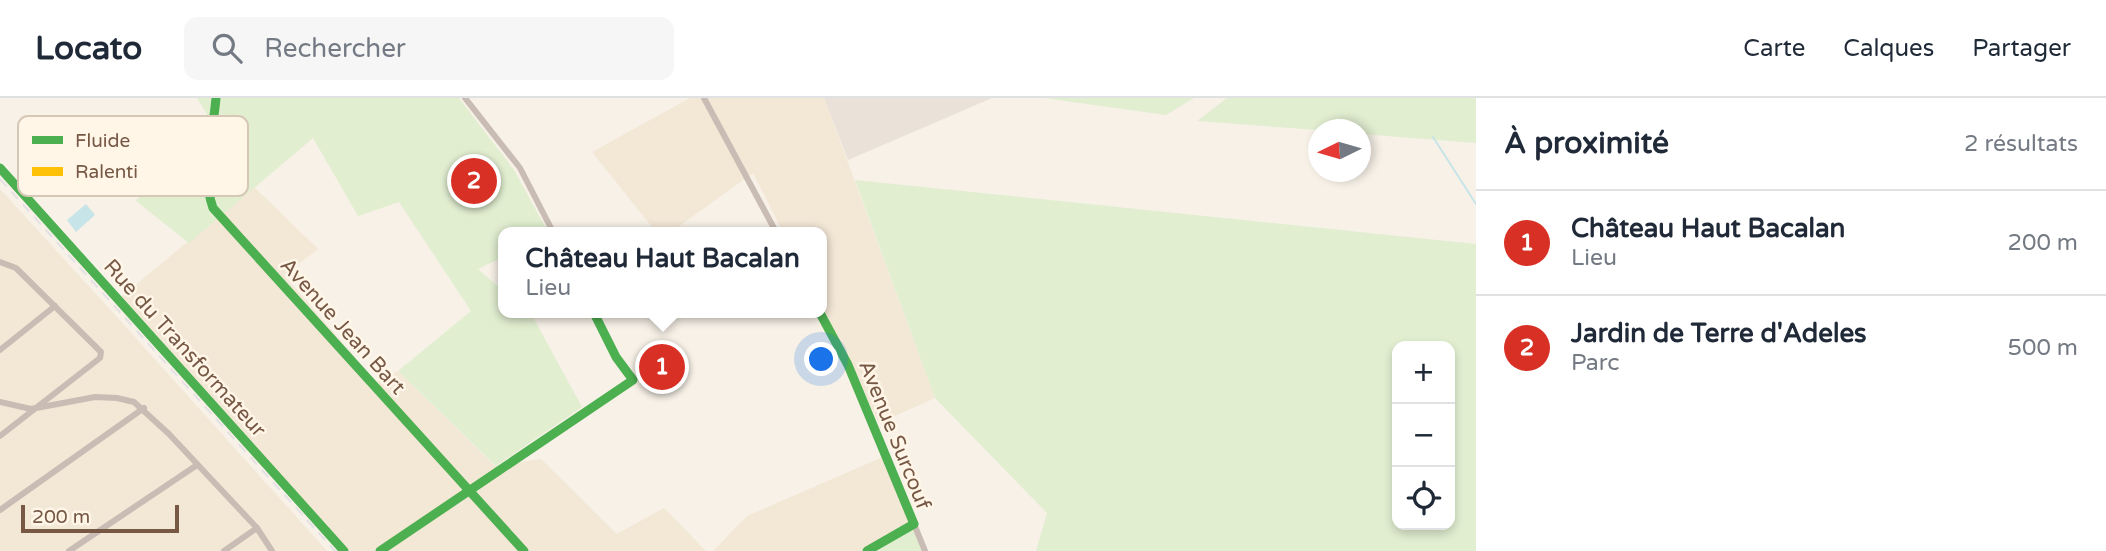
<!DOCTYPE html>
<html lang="fr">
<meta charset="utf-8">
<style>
:root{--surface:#fff;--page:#f6f6f7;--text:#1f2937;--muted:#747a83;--line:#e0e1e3;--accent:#d93025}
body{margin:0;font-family:"Varela Round",sans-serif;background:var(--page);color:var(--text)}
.controls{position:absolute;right:21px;bottom:21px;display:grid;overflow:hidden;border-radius:14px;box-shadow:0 4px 10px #0003}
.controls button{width:63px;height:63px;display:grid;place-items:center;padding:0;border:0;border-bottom:2px solid var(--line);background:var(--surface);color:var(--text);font:35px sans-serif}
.compass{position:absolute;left:1308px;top:21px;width:63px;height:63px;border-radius:50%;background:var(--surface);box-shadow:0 4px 10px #0003;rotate:265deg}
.scale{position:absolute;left:21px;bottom:18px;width:158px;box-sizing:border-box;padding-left:7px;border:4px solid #775845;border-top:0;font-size:19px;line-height:24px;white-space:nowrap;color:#775845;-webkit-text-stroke:5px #fff6e8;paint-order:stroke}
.you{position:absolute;left:822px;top:262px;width:24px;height:24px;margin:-18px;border:5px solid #fff;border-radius:50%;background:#1a73e8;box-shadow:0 0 0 10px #1a73e833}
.badge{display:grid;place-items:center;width:46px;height:46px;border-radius:50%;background:var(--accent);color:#fff;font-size:23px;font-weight:700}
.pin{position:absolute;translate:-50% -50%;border:4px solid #fff;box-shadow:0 2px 7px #0006}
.popup{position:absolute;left:498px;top:129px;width:329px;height:91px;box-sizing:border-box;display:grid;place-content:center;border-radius:14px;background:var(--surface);filter:drop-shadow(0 2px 5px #0005);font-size:23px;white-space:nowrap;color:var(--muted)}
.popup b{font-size:26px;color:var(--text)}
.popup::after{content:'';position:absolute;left:50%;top:100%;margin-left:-14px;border:14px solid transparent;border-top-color:var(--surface)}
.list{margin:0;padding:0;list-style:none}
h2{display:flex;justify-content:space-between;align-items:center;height:91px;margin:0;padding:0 28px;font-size:30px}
h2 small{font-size:23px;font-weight:400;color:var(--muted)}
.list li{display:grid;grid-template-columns:46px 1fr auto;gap:21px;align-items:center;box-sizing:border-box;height:105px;padding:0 28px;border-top:2px solid var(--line)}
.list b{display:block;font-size:26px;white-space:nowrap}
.list p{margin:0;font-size:23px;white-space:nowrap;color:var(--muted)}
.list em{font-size:23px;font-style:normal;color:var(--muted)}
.icon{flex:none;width:38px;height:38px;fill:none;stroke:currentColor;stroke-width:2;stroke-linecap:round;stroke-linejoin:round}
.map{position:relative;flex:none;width:1476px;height:453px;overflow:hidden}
header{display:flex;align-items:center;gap:42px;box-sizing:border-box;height:98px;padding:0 35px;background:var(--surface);border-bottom:2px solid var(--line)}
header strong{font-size:33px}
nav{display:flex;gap:38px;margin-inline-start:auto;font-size:24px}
.search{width:490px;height:63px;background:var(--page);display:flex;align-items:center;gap:18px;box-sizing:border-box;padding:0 24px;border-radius:14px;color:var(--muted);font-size:26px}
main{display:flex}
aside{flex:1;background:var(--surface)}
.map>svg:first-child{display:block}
</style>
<header>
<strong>Locato</strong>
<div class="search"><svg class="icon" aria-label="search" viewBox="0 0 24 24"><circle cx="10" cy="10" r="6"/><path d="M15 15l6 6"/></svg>Rechercher</div>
<nav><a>Carte</a><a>Calques</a><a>Partager</a></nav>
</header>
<main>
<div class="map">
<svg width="1476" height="453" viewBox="0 0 1476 453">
<rect width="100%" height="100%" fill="#f7f1e7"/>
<!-- residential -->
<g fill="#f3e7d6">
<path d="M690,0H824L935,300L879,325L821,211V134H783L753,75L671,134H656L592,54Z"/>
<path d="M254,89L318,151L284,177L376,284L398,273L495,368L541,361L617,436L664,410L706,453H339L115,204Z"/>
<path d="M0,91L116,218L327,453H0Z"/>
<path d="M885,358L914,426L862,453H713L747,418Z"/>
</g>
<!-- industrial -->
<path fill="#eae1d8" d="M824,0H992L848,62Z"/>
<!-- green -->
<g fill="#e1eed0" fill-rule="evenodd">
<path d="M197,0H459L514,72L548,134H503V159L478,171L503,193V215H527L534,221L582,309L496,368L398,273L471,213L399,104L358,118L313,40L189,145L136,103L208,18Z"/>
<path d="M1044,0H1194L1166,17Z"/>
<path d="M1227,0H1476V45L1361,36L1360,32H1318L1197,23Z"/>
<path d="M855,82L1476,146V453H1036L1047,415L935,300ZM1397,248H1450V427H1397Z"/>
<path d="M914,426L925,453H862Z"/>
</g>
<!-- water -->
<path fill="#c7e4e8" d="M86,106L95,117L76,134L67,122Z"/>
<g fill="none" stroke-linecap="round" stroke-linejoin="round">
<!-- stream -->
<path stroke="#c7e4e8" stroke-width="2" d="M1433,39L1476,106"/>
<!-- street -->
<g stroke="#c9bcb4" stroke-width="6">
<path d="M465,0L520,70L553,134"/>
<path d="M704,0L776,134"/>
<path d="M0,164L16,170L101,254L100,260L0,338"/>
<path d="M0,252L55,208"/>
<path d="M0,304L31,311L95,299L117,300L134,304L169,336L257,430L272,453"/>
<path d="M0,412L144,310"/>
<path d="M914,426L925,453"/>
<path d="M69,453L197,367"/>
<path d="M224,453L257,430"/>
</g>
<!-- fast -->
<g stroke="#4caf50" stroke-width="9">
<path d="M216,0C213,38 200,73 213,110L524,453"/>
<path d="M0,70L344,453"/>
<path d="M820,215L848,267L914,426L867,453"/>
<path d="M380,453L633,282L616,259L594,215"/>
</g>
<!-- rail -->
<path stroke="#e4e1e4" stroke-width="2" stroke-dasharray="10 7" stroke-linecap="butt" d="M0,81L335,453"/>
</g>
<g text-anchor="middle" stroke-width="5" stroke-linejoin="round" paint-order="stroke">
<!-- street labels -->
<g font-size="21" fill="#775845" stroke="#fff6e8">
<text transform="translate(343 228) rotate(48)" y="7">Avenue Jean Bart</text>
<text transform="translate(185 250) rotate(48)" y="7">Rue du Transformateur</text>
<text transform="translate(895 337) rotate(68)" y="7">Avenue Surcouf</text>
</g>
</g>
<!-- legend -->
<rect x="18" y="18" width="230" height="80" rx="10" fill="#fff6e8" stroke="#d6c7b7" stroke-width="2"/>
<rect x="32" y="38" width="31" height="8" fill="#4caf50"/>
<rect x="32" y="69" width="31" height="9" fill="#ffc107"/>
<g font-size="19" fill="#775845">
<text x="75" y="49">Fluide</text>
<text x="75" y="80">Ralenti</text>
</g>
</svg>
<div class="controls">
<button>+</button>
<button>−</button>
<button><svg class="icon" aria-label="locate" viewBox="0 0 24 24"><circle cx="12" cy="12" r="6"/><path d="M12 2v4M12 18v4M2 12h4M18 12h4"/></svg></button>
</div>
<svg class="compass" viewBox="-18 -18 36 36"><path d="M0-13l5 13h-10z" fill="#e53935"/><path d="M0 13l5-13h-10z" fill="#747a83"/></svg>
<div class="scale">200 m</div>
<div class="you"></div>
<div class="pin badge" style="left:662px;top:269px">1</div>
<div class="popup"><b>Château Haut Bacalan</b>Lieu</div>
<div class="pin badge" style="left:474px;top:83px">2</div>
</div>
<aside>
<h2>À proximité<small>2 résultats</small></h2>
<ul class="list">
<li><span class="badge">1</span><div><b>Château Haut Bacalan</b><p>Lieu</p></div><em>200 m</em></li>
<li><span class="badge">2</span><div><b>Jardin de Terre d'Adeles</b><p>Parc</p></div><em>500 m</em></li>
</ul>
</aside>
</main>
